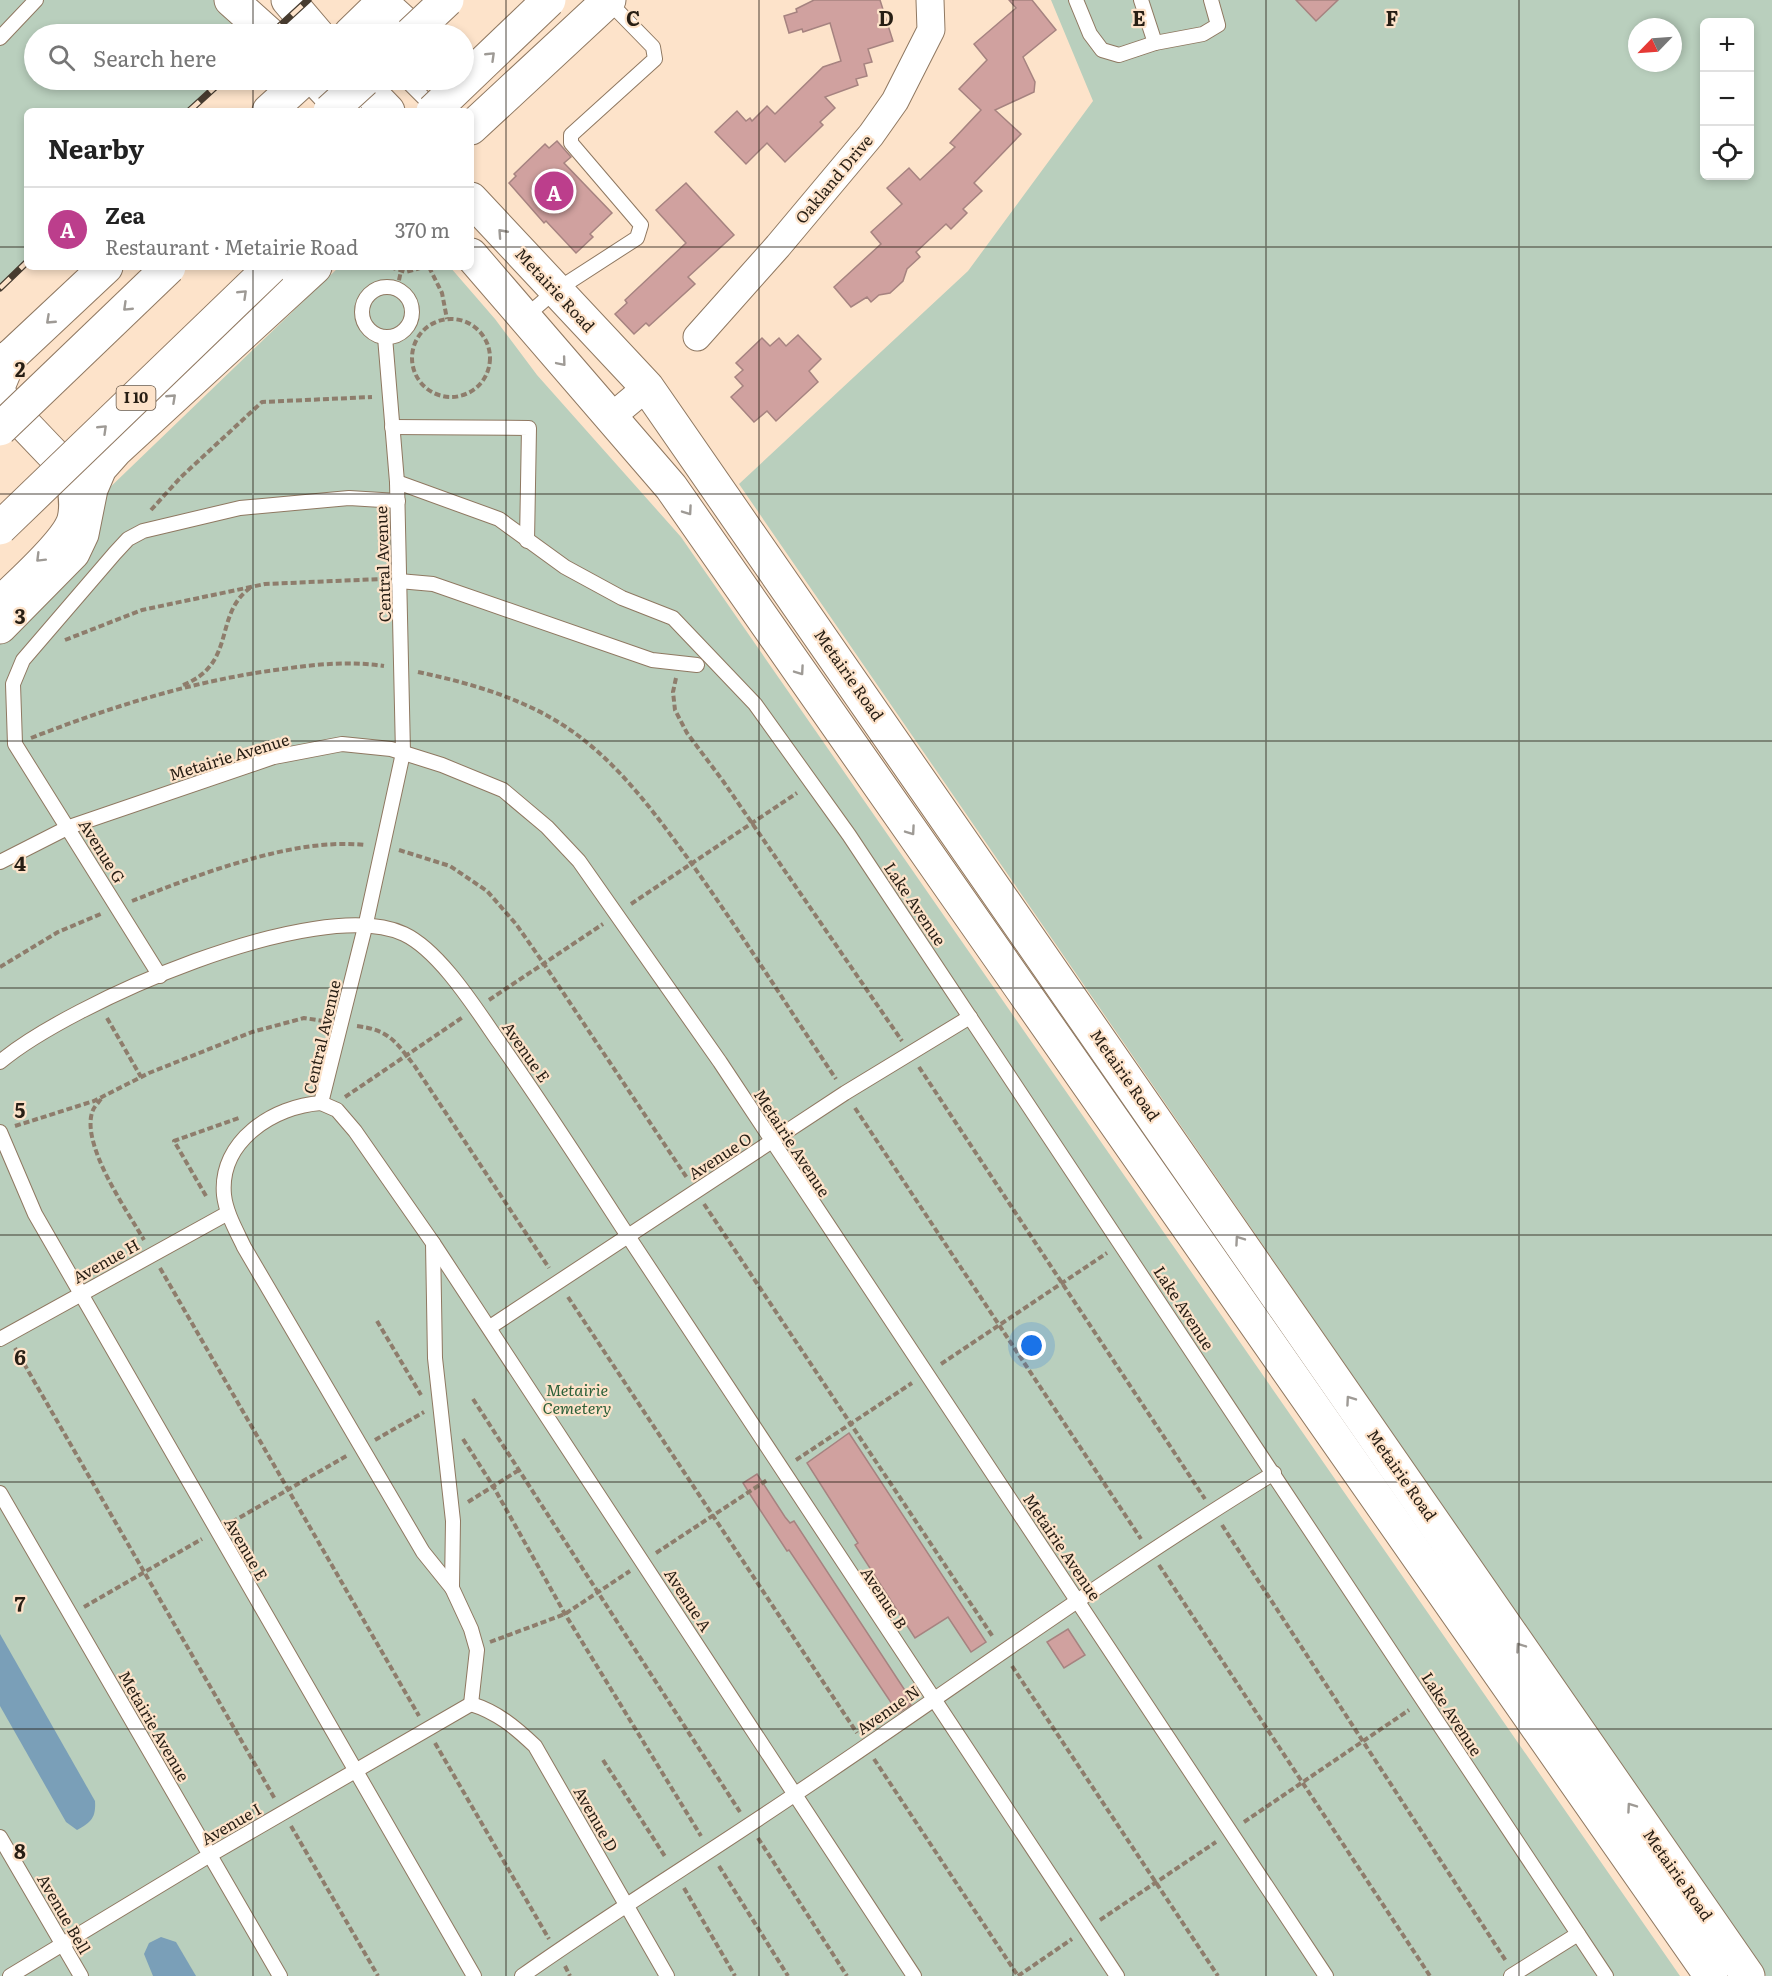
<!DOCTYPE html>
<meta charset="utf-8">
<style>
:root{--surface:#fff;--page:#f6f6f6;--text:#222;--muted:#767676;--line:#e0e0e0;--accent:#bc3e8c}
body{margin:0;font-family:Literata,serif;background:var(--page);color:var(--text)}
.controls{position:absolute;right:18px;top:18px;display:grid;overflow:hidden;border-radius:9px;box-shadow:0 3px 9px #0003}
.controls button{width:54px;height:54px;display:grid;place-items:center;padding:0;border:0;border-bottom:2px solid var(--line);background:var(--surface);color:var(--text);font:30px sans-serif}
.compass{position:absolute;left:1628px;top:18px;width:54px;height:54px;border-radius:50%;background:var(--surface);box-shadow:0 3px 9px #0003;rotate:245deg}
.you{position:absolute;left:1032px;top:1346px;width:21px;height:21px;margin:-15px;border:4px solid #fff;border-radius:50%;background:#1a73e8;box-shadow:0 0 0 9px #1a73e833}
.badge{display:grid;place-items:center;width:39px;height:39px;border-radius:50%;background:var(--accent);color:#fff;font-size:20px;font-weight:700}
.pin{position:absolute;translate:-50% -50%;border:3px solid #fff;box-shadow:0 2px 6px #0006}
.list{margin:0;padding:0;list-style:none}
h2{display:flex;justify-content:space-between;align-items:center;height:78px;margin:0;padding:0 24px;font-size:26px}
h2 small{font-size:20px;font-weight:400;color:var(--muted)}
.list li{display:grid;grid-template-columns:39px 1fr auto;gap:18px;align-items:center;box-sizing:border-box;height:84px;padding:0 24px;border-top:2px solid var(--line)}
.list b{display:block;font-size:22px;white-space:nowrap}
.list p{margin:0;font-size:20px;white-space:nowrap;color:var(--muted)}
.list em{font-size:20px;font-style:normal;color:var(--muted)}
.icon{flex:none;width:33px;height:33px;fill:none;stroke:currentColor;stroke-width:2;stroke-linecap:round;stroke-linejoin:round}
.map{position:relative;flex:none;width:1772px;height:1976px;overflow:hidden}
.search{position:absolute;background:var(--surface);box-shadow:0 3px 9px #0003;left:24px;top:24px;width:450px;height:66px;display:flex;align-items:center;gap:15px;box-sizing:border-box;padding:0 21px;border-radius:33px;color:var(--muted);font-size:22px}
.panel{position:absolute;background:var(--surface);box-shadow:0 3px 9px #0003;left:24px;top:108px;width:450px;height:162px;border-radius:9px}
.map>svg:first-child{display:block}
</style>
<div class="map">
<svg width="1772" height="1976" viewBox="0 0 1772 1976">
<rect width="100%" height="100%" fill="#fde3ca"/>
<!-- green -->
<g fill="#b9cfbd" fill-rule="evenodd">
<path d="M0,0H232L266,34H34V80H223L189,111H27V262L0,288Z"/>
<path d="M1051,0H1772V1976H1766L739,484L968,271L1093,101ZM1704,22H1750V176H1704ZM1637,27H1673V63H1637Z"/>
<path d="M339,267H450L495,319L537,375L681,537L1680,1976H0V640L102,495Z"/>
</g>
<!-- water -->
<g fill="#7a9fb8">
<path d="M0,1634L95,1801C96,1818 91,1822 77,1830L66,1822L0,1706Z"/>
<path d="M161,1937L176,1942L196,1976H153L144,1954L149,1943Z"/>
</g>
<!-- building -->
<g fill="#d0a19f" stroke="#a68380" stroke-width="1.5">
<path d="M814,0H880L893,41L868,49L872,62L864,64L867,76L856,79L858,85L825,97L835,108L820,122L823,125L785,162L767,143L746,164L715,132L737,111L746,121L750,118L752,121L767,106L775,114L823,67L841,61L830,23L803,32L802,29L789,33L784,16L797,12L796,9Z"/>
<path d="M1009,0H1032L1056,30L1023,57L1035,82L1034,92L995,110L1021,134L974,183L982,191L963,209L967,213L951,229L946,224L916,252L920,257L907,269L903,281L890,293L879,295L871,302L867,297L851,307L834,287L881,244L871,232L902,204L887,188L909,168L920,180L955,147L950,143L981,110L959,89L987,60L974,44L1016,8Z"/>
<path d="M1296,0H1338L1316,21Z"/>
<path d="M557,141L571,157L564,163L612,213L590,234L593,237L576,253L546,221L544,223L509,183L516,176L514,174L545,144L549,148Z"/>
<path d="M686,183L734,235L688,277L695,284L649,326L646,323L634,334L615,314L627,303L625,300L686,243L656,210Z"/>
<path d="M798,335L821,359L809,371L818,382L776,421L767,411L754,422L731,397L743,386L735,377L743,370L736,363L762,338L770,346L779,338L786,346Z"/>
<path d="M849,1433L986,1642L971,1652L948,1617L915,1638L855,1545L858,1543L807,1463Z"/>
<path d="M757,1474L785,1517L790,1523L794,1521L906,1692L904,1693L911,1705L898,1713L789,1550L787,1551L753,1499L743,1483Z"/>
<path d="M1068,1629L1085,1655L1064,1668L1047,1642Z"/>
</g>
<g fill="none" stroke-linecap="round" stroke-linejoin="round">
<defs>
<g id="service">
<path d="M1076,0L1090,34L1102,50L1119,55L1155,43L1203,34L1218,25L1211,0"/>
<path d="M1141,0L1155,43"/>
<path d="M0,38L36,0"/>
<path d="M406,80L436,110"/>
<circle cx="387" cy="312" r="25"/>
<path d="M525,317L555,291L637,238L641,225L571,143V135L655,59L653,47L608,1"/>
<path d="M385,337L397,482L403,753L366,923L321,1103L337,1110L355,1131L433,1243L435,1358L453,1521L452,1588L471,1629L477,1650L471,1704"/>
<path d="M392,427L529,428L527,541"/>
<path d="M397,482L499,519L565,567L622,598L673,618L755,704L849,835L1606,1976"/>
<path d="M399,581L433,584L652,660L697,665"/>
<path d="M0,862L69,827L274,757L342,744L391,749L442,765L503,790L547,827L579,861L720,1062L1326,1976"/>
<path d="M160,976L15,744L13,684L23,660L115,553L128,539L143,531L240,508L349,498L398,501"/>
<path d="M0,1062C70,1003 317,894 404,934C440,951 476,1009 499,1042C542,1103 582,1165 622,1227C786,1477 950,1727 1117,1976"/>
<path d="M321,1103C274,1106 219,1141 224,1195C226,1213 236,1230 244,1247L423,1552L452,1588"/>
<path d="M0,1132L35,1214L474,1976"/>
<path d="M433,1243L914,1976"/>
<path d="M490,1327L845,1093L970,1017"/>
<path d="M0,1339L228,1213"/>
<path d="M0,1493L280,1976"/>
<path d="M471,1704C497,1712 515,1727 535,1746L667,1976"/>
<path d="M0,1837L81,1976"/>
<path d="M10,1976L210,1855L471,1704"/>
<path d="M522,1976C611,1913 704,1856 794,1795C954,1688 1109,1574 1274,1473"/>
<path d="M1511,1976L1578,1934"/>
</g>
<g id="minor">
<path d="M697,337L778,246L871,135L895,101L931,30L930,0"/>
<path d="M610,418L647,387"/>
<path d="M0,599C17,583 65,540 71,519C75,503 71,485 67,469"/>
</g>
<g id="tertiary">
<path d="M350,34L382,3L416,34"/>
<path d="M269,111L303,80"/>
<path d="M471,128L609,0"/>
<path d="M0,382L11,356L106,267"/>
<path d="M0,394L3,402L67,469L90,472"/>
<path d="M0,627L73,553L82,534L91,489L100,468L116,450L315,267"/>
</g>
<g id="secondary">
<path d="M471,199L647,387L1748,1976"/>
<path d="M471,255L671,487L1711,1976"/>
</g>
<g id="primary">
<path d="M231,0L269,34"/>
<path d="M288,0L317,34"/>
<path d="M316,80L345,111"/>
<path d="M358,80L388,111"/>
</g>
<g id="motorway">
<path d="M382,3L385,0"/>
<path d="M0,364L11,356"/>
</g>
</defs>
<!-- service casing -->
<use href="#service" stroke="#8f7861" stroke-width="16"/>
<!-- minor casing -->
<use href="#minor" stroke="#8f7861" stroke-width="29"/>
<!-- tertiary casing -->
<use href="#tertiary" stroke="#8f7861" stroke-width="35"/>
<!-- secondary casing -->
<use href="#secondary" stroke="#8f7861" stroke-width="35"/>
<!-- primary casing -->
<use href="#primary" stroke="#8f7861" stroke-width="35"/>
<!-- motorway casing -->
<use href="#motorway" stroke="#8f7861" stroke-width="35"/>
<!-- path -->
<g stroke="#8e7d6c" stroke-width="4" stroke-dasharray="6 3" stroke-linecap="butt">
<path d="M390,267L406,272L424,267"/>
<path d="M429,267L442,293L447,319"/>
<path d="M397,289L401,271"/>
<circle cx="451" cy="358" r="39"/>
<path d="M151,510L181,477L262,402L372,397"/>
<path d="M65,640L142,610L265,584L381,579"/>
<path d="M418,672C470,683 522,698 566,727C617,761 654,812 689,860C740,931 787,1006 836,1079"/>
<path d="M676,678L673,692L675,710L687,733L723,781L902,1041"/>
<path d="M183,685C237,664 213,615 250,588"/>
<path d="M31,738C113,706 196,680 283,669C318,664 350,661 384,666"/>
<path d="M399,850L450,866L487,891L516,924L544,964L687,1178"/>
<path d="M132,901C197,875 294,837 365,845"/>
<path d="M631,904L797,793"/>
<path d="M0,967L58,932L103,913"/>
<path d="M489,1000L603,924"/>
<path d="M107,1018L141,1077"/>
<path d="M357,1026C389,1030 395,1041 414,1065L549,1268"/>
<path d="M919,1067L1205,1499"/>
<path d="M345,1097L463,1017"/>
<path d="M101,1099C99,1102 94,1107 93,1110C79,1143 128,1212 144,1240"/>
<path d="M855,1108L1141,1539"/>
<path d="M15,1126L94,1101L149,1073L252,1032L304,1018L323,1021"/>
<path d="M206,1196L174,1141L239,1118"/>
<path d="M704,1204L993,1637"/>
<path d="M160,1268L419,1716"/>
<path d="M568,1297L857,1733"/>
<path d="M377,1321L421,1395"/>
<path d="M15,1348L275,1799"/>
<path d="M941,1364L1107,1253"/>
<path d="M473,1399L740,1812"/>
<path d="M463,1439L493,1486L565,1614L701,1836"/>
<path d="M375,1440L424,1412"/>
<path d="M796,1460L912,1383"/>
<path d="M468,1502L519,1470"/>
<path d="M232,1522L348,1455"/>
<path d="M1222,1525L1506,1961"/>
<path d="M656,1553L767,1480"/>
<path d="M1159,1565L1430,1976"/>
<path d="M84,1607L202,1539"/>
<path d="M490,1642L565,1614L630,1571"/>
<path d="M1012,1666L1218,1976"/>
<path d="M435,1743L549,1939"/>
<path d="M874,1759L1018,1976"/>
<path d="M603,1760L666,1858"/>
<path d="M1244,1822L1409,1710"/>
<path d="M291,1826L378,1976"/>
<path d="M758,1838L847,1976"/>
<path d="M719,1866L788,1976"/>
<path d="M684,1888L735,1976"/>
<path d="M1100,1920L1216,1842"/>
<path d="M565,1966L570,1976"/>
<path d="M1018,1976L1072,1939"/>
</g>
<!-- service -->
<use href="#service" stroke="#fff" stroke-width="14"/>
<!-- minor -->
<use href="#minor" stroke="#fff" stroke-width="27"/>
<!-- tertiary -->
<use href="#tertiary" stroke="#fff" stroke-width="33"/>
<!-- secondary -->
<use href="#secondary" stroke="#fff" stroke-width="33"/>
<!-- primary -->
<use href="#primary" stroke="#fff" stroke-width="33"/>
<!-- motorway -->
<use href="#motorway" stroke="#fff" stroke-width="33"/>
<defs>
<g id="rail">
<path d="M271,34L308,0"/>
<path d="M189,111L223,80"/>
<path d="M0,288L27,262"/>
</g>
</defs>
<!-- rail casing -->
<use href="#rail" stroke="#473c30" stroke-width="7"/>
<!-- rail -->
<use href="#rail" stroke="#fde3ca" stroke-width="4.5" stroke-dasharray="14" stroke-linecap="butt"/>
<defs>
<g id="motorway-bridge">
<path d="M411,34L447,0"/>
<path d="M330,111L364,80"/>
<path d="M433,111L549,0"/>
<path d="M0,429L169,267"/>
<path d="M0,528L271,267"/>
</g>
</defs>
<!-- motorway-bridge casing -->
<use href="#motorway-bridge" stroke="#8f7861" stroke-width="35" stroke-linecap="butt"/>
<!-- motorway-bridge -->
<use href="#motorway-bridge" stroke="#fff" stroke-width="33"/>
</g>
<!-- one-way arrows -->
<defs><path id="oneway-chevron" d="M-2-3.5L2.5 0L-2 3.5" fill="none" stroke-width="1.6" stroke-linecap="round" stroke-linejoin="round" transform="scale(1.5)"/></defs>
<g stroke="#9e9a95">
<use href="#oneway-chevron" transform="translate(491 56) rotate(-44)"/>
<use href="#oneway-chevron" transform="translate(502 233) rotate(-132)"/>
<use href="#oneway-chevron" transform="translate(243 294) rotate(-44)"/>
<use href="#oneway-chevron" transform="translate(127 307) rotate(136)"/>
<use href="#oneway-chevron" transform="translate(50 320) rotate(137)"/>
<use href="#oneway-chevron" transform="translate(562 362) rotate(50)"/>
<use href="#oneway-chevron" transform="translate(172 398) rotate(-43)"/>
<use href="#oneway-chevron" transform="translate(103 429) rotate(-44)"/>
<use href="#oneway-chevron" transform="translate(688 511) rotate(55)"/>
<use href="#oneway-chevron" transform="translate(40 558) rotate(135)"/>
<use href="#oneway-chevron" transform="translate(800 671) rotate(55)"/>
<use href="#oneway-chevron" transform="translate(911 831) rotate(55)"/>
<use href="#oneway-chevron" transform="translate(1239 1240) rotate(-125)"/>
<use href="#oneway-chevron" transform="translate(1350 1400) rotate(-125)"/>
<use href="#oneway-chevron" transform="translate(1520 1647) rotate(-125)"/>
<use href="#oneway-chevron" transform="translate(1631 1807) rotate(-125)"/>
</g>
<!-- grid -->
<path fill="none" stroke="#271e14" stroke-width="1.5" stroke-opacity="0.55" d="M253,0V34M506,0V1976M759,0V1976M1013,0V1976M1266,0V1976M1519,0V1976M253,80V111M0,247H27M471,247H1772M253,267V1976M0,494H1772M0,741H1772M0,988H1772M0,1235H1772M0,1482H1772M0,1729H1772"/>
<g text-anchor="middle" stroke-width="4.5" stroke-linejoin="round" paint-order="stroke">
<!-- shield labels -->
<rect fill="#fde3ca" stroke="#67594b" stroke-width="1.5" x="116.5" y="386" width="39" height="24" rx="4.5"/>
<g font-size="15" font-weight="bold" fill="#271e14">
<text x="136" y="403">I 10</text>
</g>
<!-- street labels -->
<g font-size="16" fill="#271e14" stroke="#fde3ca">
<text transform="translate(834 179) rotate(-50)" y="6">Oakland Drive</text>
<text transform="translate(555 290) rotate(47)" y="6">Metairie Road</text>
<text transform="translate(383 564) rotate(-92)" y="6">Central Avenue</text>
<text transform="translate(849 675) rotate(55)" y="6">Metairie Road</text>
<text transform="translate(229 757) rotate(-17)" y="6">Metairie Avenue</text>
<text transform="translate(102 851) rotate(58)" y="6">Avenue G</text>
<text transform="translate(915 904) rotate(56)" y="6">Lake Avenue</text>
<text transform="translate(322 1037) rotate(-77)" y="6">Central Avenue</text>
<text transform="translate(526 1052) rotate(55)" y="6">Avenue E</text>
<text transform="translate(1125 1075) rotate(55)" y="6">Metairie Road</text>
<text transform="translate(792 1143) rotate(57)" y="6">Metairie Avenue</text>
<text transform="translate(720 1156) rotate(-33)" y="6">Avenue O</text>
<text transform="translate(106 1261) rotate(-29)" y="6">Avenue H</text>
<text transform="translate(1184 1308) rotate(57)" y="6">Lake Avenue</text>
<text transform="translate(1402 1475) rotate(55)" y="6">Metairie Road</text>
<text transform="translate(1062 1547) rotate(56)" y="6">Metairie Avenue</text>
<text transform="translate(246 1549) rotate(60)" y="6">Avenue E</text>
<text transform="translate(884 1598) rotate(57)" y="6">Avenue B</text>
<text transform="translate(688 1600) rotate(57)" y="6">Avenue A</text>
<text transform="translate(888 1710) rotate(-35)" y="6">Avenue N</text>
<text transform="translate(1452 1714) rotate(57)" y="6">Lake Avenue</text>
<text transform="translate(154 1726) rotate(60)" y="6">Metairie Avenue</text>
<text transform="translate(596 1819) rotate(60)" y="6">Avenue D</text>
<text transform="translate(231 1824) rotate(-30)" y="6">Avenue I</text>
<text transform="translate(1678 1875) rotate(55)" y="6">Metairie Road</text>
<text transform="translate(64 1914) rotate(60)" y="6">Avenue Bell</text>
</g>
<!-- park labels -->
<g font-size="16" font-style="italic" fill="#2c6039" stroke="#fde3ca">
<text x="577" y="1396">Metairie<tspan x="577" dy="18">Cemetery</tspan></text>
</g>
</g>
<g font-size="20" text-anchor="middle" font-weight="bold" fill="#271e14" stroke="#fde3ca" stroke-width="4.5" stroke-linejoin="round" paint-order="stroke">
<text x="633" y="26">C</text>
<text x="886" y="26">D</text>
<text x="1139" y="26">E</text>
<text x="1392" y="26">F</text>
<text x="20" y="377">2</text>
<text x="20" y="624">3</text>
<text x="20" y="871">4</text>
<text x="20" y="1118">5</text>
<text x="20" y="1365">6</text>
<text x="20" y="1612">7</text>
<text x="20" y="1859">8</text>
</g>
</svg>
<div class="controls">
<button>+</button>
<button>−</button>
<button><svg class="icon" aria-label="locate" viewBox="0 0 24 24"><circle cx="12" cy="12" r="6"/><path d="M12 2v4M12 18v4M2 12h4M18 12h4"/></svg></button>
</div>
<svg class="compass" viewBox="-18 -18 36 36"><path d="M0-13l5 13h-10z" fill="#e53935"/><path d="M0 13l5-13h-10z" fill="#767676"/></svg>
<div class="you"></div>
<div class="pin badge" style="left:554px;top:191px">A</div>
<div class="search"><svg class="icon" aria-label="search" viewBox="0 0 24 24"><circle cx="10" cy="10" r="6"/><path d="M15 15l6 6"/></svg>Search here</div>
<section class="panel">
<h2>Nearby<small></small></h2>
<ul class="list">
<li><span class="badge">A</span><div><b>Zea</b><p>Restaurant · Metairie Road</p></div><em>370 m</em></li>
</ul>
</section>
</div>
